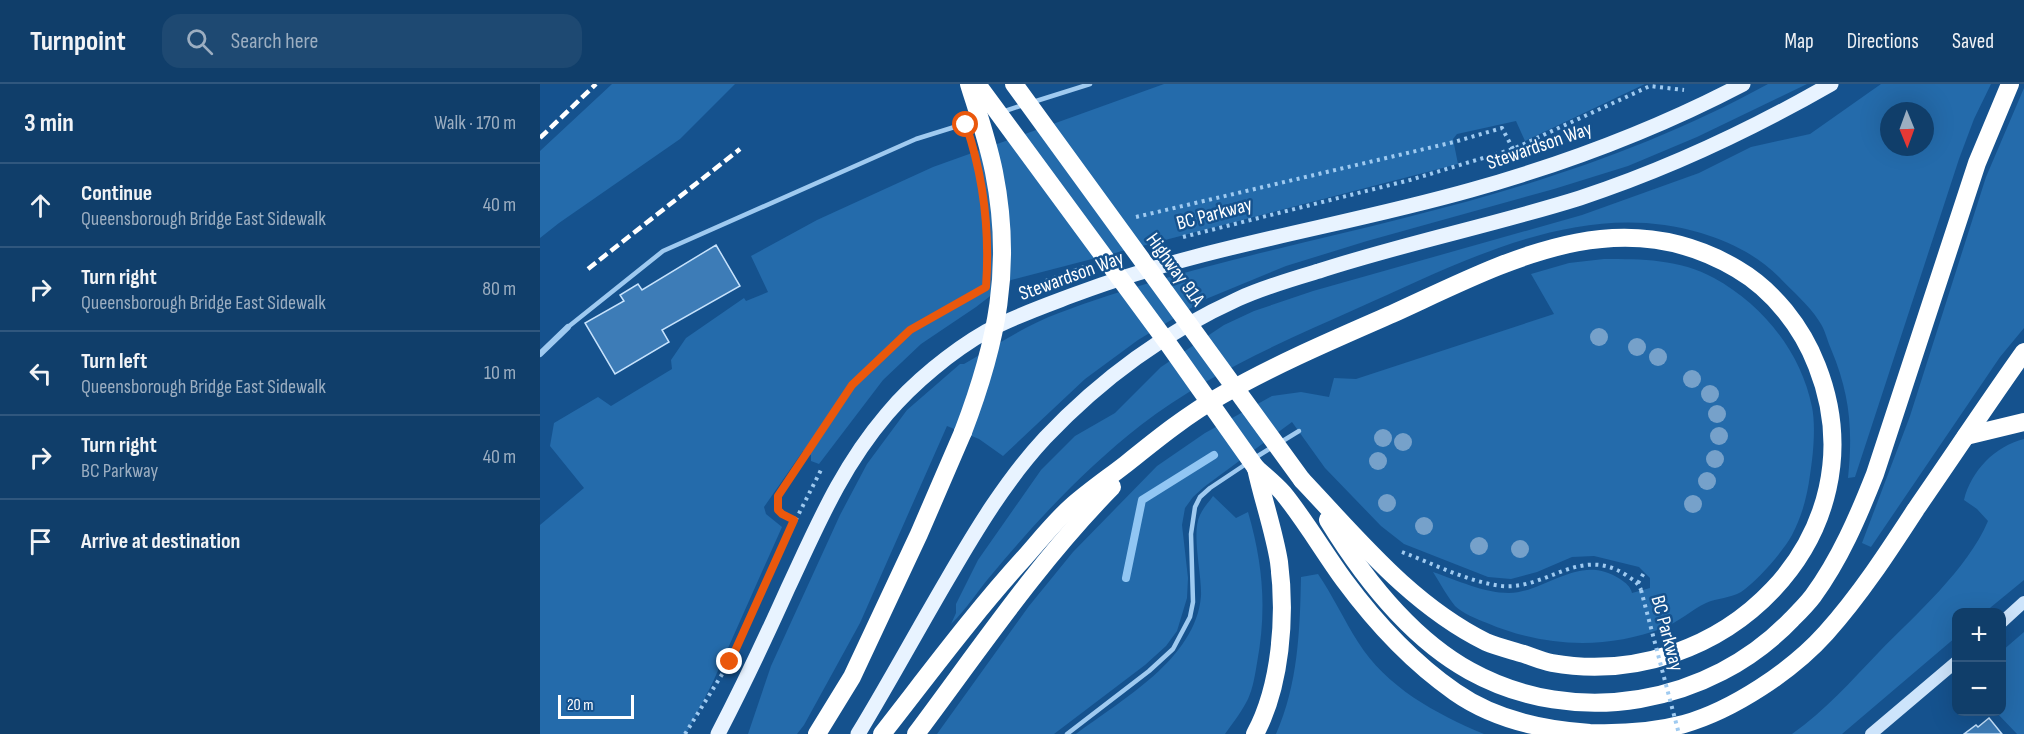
<!DOCTYPE html>
<meta charset="utf-8">
<style>
:root{--surface:#103e6a;--page:#1e4972;--text:#f1f3f6;--muted:#9caec1;--line:#30577e}
body{margin:0;font-family:"Sofia Sans Condensed",sans-serif;background:var(--page);color:var(--text)}
.controls{position:absolute;right:18px;bottom:18px;display:grid;overflow:hidden;border-radius:12px;box-shadow:0 6px 24px #0002}
.controls button{width:54px;height:54px;display:grid;place-items:center;padding:0;border:0;border-bottom:2px solid var(--line);background:var(--surface);color:var(--text);font:30px sans-serif}
.compass{position:absolute;left:1340px;top:18px;width:54px;height:54px;border-radius:50%;background:var(--surface);box-shadow:0 6px 24px #0002;rotate:179deg}
.scale{position:absolute;left:18px;bottom:15px;width:76px;box-sizing:border-box;padding-left:6px;border:3px solid #fff;border-top:0;font-size:16px;line-height:21px;white-space:nowrap;color:#fff;-webkit-text-stroke:4px #15528e;paint-order:stroke}
.stop{position:absolute;width:18px;height:18px;margin:-14px;border:4px solid #ea580c;border-radius:50%;background:#fff}
.stop.end{background:#ea580c;border-color:#fff;box-shadow:0 2px 6px #0008}
.list{margin:0;padding:0;list-style:none}
h2{display:flex;justify-content:space-between;align-items:center;height:78px;margin:0;padding:0 24px;font-size:26px}
h2 small{font-size:20px;font-weight:400;color:var(--muted)}
.list li{display:grid;grid-template-columns:39px 1fr auto;gap:18px;align-items:center;box-sizing:border-box;height:84px;padding:0 24px;border-top:2px solid var(--line)}
.list b{display:block;font-size:22px;white-space:nowrap}
.list p{margin:0;font-size:20px;white-space:nowrap;color:var(--muted)}
.list em{font-size:20px;font-style:normal;color:var(--muted)}
.icon{flex:none;width:33px;height:33px;fill:none;stroke:currentColor;stroke-width:2;stroke-linecap:round;stroke-linejoin:round}
.map{position:relative;flex:none;width:1484px;height:650px;overflow:hidden}
header{display:flex;align-items:center;gap:36px;box-sizing:border-box;height:84px;padding:0 30px;background:var(--surface);border-bottom:2px solid var(--line)}
header strong{font-size:28px}
nav{display:flex;gap:33px;margin-inline-start:auto;font-size:21px}
.search{width:420px;height:54px;background:var(--page);display:flex;align-items:center;gap:15px;box-sizing:border-box;padding:0 21px;border-radius:18px;color:var(--muted);font-size:22px}
main{display:flex}
aside{flex:1;background:var(--surface)}
.map>svg:first-child{display:block}
</style>
<header>
<strong>Turnpoint</strong>
<div class="search"><svg class="icon" aria-label="search" viewBox="0 0 24 24"><circle cx="10" cy="10" r="6"/><path d="M15 15l6 6"/></svg>Search here</div>
<nav><a>Map</a><a>Directions</a><a>Saved</a></nav>
</header>
<main>
<aside>
<h2>3 min<small>Walk · 170 m</small></h2>
<ul class="list">
<li><svg class="icon" aria-label="ahead" viewBox="0 0 24 24"><path d="M12 20V5M6 11l6-6 6 6"/></svg><div><b>Continue</b><p>Queensborough Bridge East Sidewalk</p></div><em>40 m</em></li>
<li><svg class="icon" aria-label="right" viewBox="0 0 24 24"><path d="M7 20v-9h11M14 6l5 5-5 5"/></svg><div><b>Turn right</b><p>Queensborough Bridge East Sidewalk</p></div><em>80 m</em></li>
<li><svg class="icon" aria-label="left" viewBox="0 0 24 24"><path d="M17 20v-9H6M10 6l-5 5 5 5"/></svg><div><b>Turn left</b><p>Queensborough Bridge East Sidewalk</p></div><em>10 m</em></li>
<li><svg class="icon" aria-label="right" viewBox="0 0 24 24"><path d="M7 20v-9h11M14 6l5 5-5 5"/></svg><div><b>Turn right</b><p>BC Parkway</p></div><em>40 m</em></li>
<li><svg class="icon" aria-label="arrive" viewBox="0 0 24 24"><path d="M6 21V4h12l-3 4 3 4H6"/></svg><div><b>Arrive at destination</b></div></li>
</ul>
</aside>
<div class="map">
<svg width="1484" height="650" viewBox="0 0 1484 650">
<rect width="100%" height="100%" fill="#15528e"/>
<!-- green -->
<g fill="#246bab" fill-rule="evenodd">
<path d="M72,0H195L140,55L19,139L0,154V67Z"/>
<path d="M624,0H1105L985,57L976,37L917,50L913,55L918,80L471,196L436,223L381,260L343,296L279,380L271,377V371L263,367L224,423L226,430L242,443L172,600L146,650H0V441L44,404L10,362L14,339L58,313L71,322L132,285L131,276L146,254L204,214L206,217L228,208L211,172L277,136L393,83Z"/>
<path d="M1228,0H1267L1157,53L1088,82L1014,105L827,157L746,182L666,215L598,256L545,295L463,372L439,355L407,342L320,539L264,641L257,650H208L231,582L300,431L327,380L367,326L420,280H424C455,262 486,241 519,229C633,186 751,163 868,133C993,102 1115,62 1228,0Z"/>
<path d="M1341,0H1451L1434,35L1419,75L1315,393L1308,394C1313,346 1310,310 1291,265C1287,256 1285,245 1279,237C1269,221 1252,207 1239,193C1217,171 1190,158 1161,149C1042,113 924,177 818,224C742,258 667,290 601,341C546,384 497,436 453,489C438,506 427,525 411,540L416,529V520L438,476L501,386L535,352L575,329L621,283L684,241L714,227L773,207L1042,131L1159,89L1211,63L1270,50ZM1349,27H1385V63H1349Z"/>
<path d="M1484,4V244L1460,273L1331,463L1322,459L1370,332L1446,93Z"/>
<path d="M1064,175C1101,175 1140,175 1174,194C1223,221 1261,268 1272,323C1276,343 1273,372 1270,391C1267,413 1262,432 1252,451C1242,469 1217,497 1201,508C1191,514 1177,514 1166,519C1151,526 1139,538 1123,544C1066,566 1003,563 947,539C937,535 922,529 915,522C907,512 900,499 893,488C917,496 943,509 969,509C1007,508 1040,468 1080,495C1086,499 1090,502 1092,509L1110,504V494L1099,483L1054,472L1032,473L997,488L971,495L948,493L864,460L841,442L785,384L752,338L664,403L653,413L645,424L642,441L648,494L647,514L637,547L626,562L605,581L514,650H397L489,522L533,468L617,382L665,349L732,312L761,308L789,313L794,294L816,295L1014,230L991,190L1029,179Z"/>
<path d="M1484,355V496L1445,528H1416V553L1302,650H1252C1285,627 1311,597 1339,568C1376,530 1427,486 1448,437L1437,425L1424,416C1431,387 1455,362 1484,355Z"/>
<path d="M673,412L696,434L708,428C723,480 727,525 717,579C715,591 713,604 708,615C702,627 693,639 685,650H536C581,616 656,575 661,512C662,490 651,449 660,431C663,424 669,418 673,412Z"/>
<path d="M778,490C793,512 804,536 818,558C846,603 896,630 944,650H736C758,601 760,546 761,493Z"/>
<path d="M1484,548V650H1477L1456,628H1462V567Z"/>
</g>
<g fill="none" stroke-linecap="round" stroke-linejoin="round">
<!-- stream -->
<path stroke="#91c6f3" stroke-width="8" d="M586,494L602,416L674,371"/>
</g>
<!-- building -->
<g fill="#3d7cb7" stroke="#c6e2fc" stroke-width="1.5">
<path d="M176,161L200,202L122,246L129,258L75,290L45,239L84,217L80,211L98,200L102,206Z"/>
<path d="M1449,634L1462,650H1424L1436,641L1438,643Z"/>
</g>
<g fill="none" stroke-linecap="round" stroke-linejoin="round">
<!-- path -->
<g stroke="#9fcaf0" stroke-width="4" stroke-dasharray="3 4.5" stroke-linecap="butt">
<path d="M596,133L914,58L962,44L973,65"/>
<path d="M643,153L870,96L973,65L1110,2L1144,6"/>
<path d="M506,197L547,182"/>
<path d="M254,436C248,434 241,431 238,425C233,412 260,380 267,369"/>
<path d="M242,463L282,384"/>
<path d="M862,468C894,480 928,498 962,502C1007,506 1040,461 1086,491C1093,496 1098,498 1101,506"/>
<path d="M1098,499L1105,487"/>
<path d="M145,650L186,584"/>
</g>
<!-- lane -->
<g stroke="#9fcaf0" stroke-width="4.5">
<path d="M493,18L550,0"/>
<path d="M462,28L483,21"/>
<path d="M28,243L123,167L376,55L437,36"/>
<path d="M741,358L759,347"/>
<path d="M713,375L734,362"/>
<path d="M527,650L609,587L633,565L650,533L653,518L651,450L655,423L660,413L670,404L706,380"/>
</g>
<!-- street -->
<path stroke="#9fcaf0" stroke-width="6" d="M0,270L28,243"/>
<!-- secondary -->
<g stroke="#cde4fb" stroke-width="12">
<path d="M1462,538L1484,518"/>
<path d="M1331,650L1416,578"/>
</g>
<!-- primary -->
<g stroke="#e8f3ff" stroke-width="15">
<path d="M178,650C203,602 226,553 248,504C278,440 301,384 347,330C373,299 412,267 447,247C475,232 507,221 536,210C664,162 800,143 931,106C1024,80 1117,45 1203,0"/>
<path d="M318,650C349,599 377,547 407,496C436,446 466,396 505,354C560,296 625,248 698,215C724,203 752,195 779,187C865,159 954,141 1040,114C1128,85 1211,46 1291,0"/>
</g>
<!-- highway -->
<g stroke="#fff" stroke-width="18">
<path d="M1426,352L1484,338"/>
<path d="M716,384C725,392 735,400 743,409C765,436 783,467 804,496C835,538 872,578 915,608C955,636 1002,646 1050,649C1082,650 1114,648 1144,640C1193,626 1252,587 1286,549C1320,511 1348,468 1376,425C1412,373 1447,320 1484,268"/>
<path d="M788,436C823,493 870,554 930,587C1035,645 1170,621 1252,535C1259,528 1267,520 1273,512C1300,475 1318,433 1335,390L1437,79L1470,0"/>
<path d="M277,650L312,593L379,450L423,348"/>
<path d="M342,650C389,590 434,529 485,473C500,456 515,437 532,422C549,407 568,394 586,380C617,355 648,330 682,311C736,280 795,255 852,230C964,179 1077,114 1197,185C1233,206 1262,243 1277,282C1344,452 1181,609 1012,579C1002,577 993,573 984,570C971,566 958,563 946,558C871,521 818,455 762,396"/>
<path d="M376,650C439,566 498,478 572,403"/>
<path d="M715,650C741,602 746,532 739,478C734,447 723,416 716,384"/>
</g>
<!-- rail -->
<g stroke="#fff" stroke-width="4.5" stroke-dasharray="10 4.5" stroke-linecap="butt">
<path d="M0,54L56,0"/>
<path d="M48,185L200,65"/>
</g>
<!-- path-bridge -->
<g stroke="#9fcaf0" stroke-width="4" stroke-dasharray="3 4.5" stroke-linecap="butt">
<path d="M267,369L312,301L370,246L439,207"/>
<path d="M1101,506L1139,650"/>
</g>
<!-- highway-bridge -->
<g stroke="#fff" stroke-width="18">
<path d="M437,0L629,261L716,384"/>
<path d="M474,0L762,396"/>
<path d="M423,348C457,259 473,183 454,88C448,58 438,29 429,0"/>
</g>
</g>
<!-- trees -->
<g fill="#76a1ca">
<circle cx="1059" cy="253" r="9"/>
<circle cx="1097" cy="263" r="9"/>
<circle cx="1118" cy="273" r="9"/>
<circle cx="1152" cy="295" r="9"/>
<circle cx="1170" cy="310" r="9"/>
<circle cx="1177" cy="330" r="9"/>
<circle cx="1179" cy="352" r="9"/>
<circle cx="843" cy="354" r="9"/>
<circle cx="863" cy="358" r="9"/>
<circle cx="1175" cy="375" r="9"/>
<circle cx="838" cy="377" r="9"/>
<circle cx="1167" cy="397" r="9"/>
<circle cx="847" cy="419" r="9"/>
<circle cx="1153" cy="420" r="9"/>
<circle cx="884" cy="442" r="9"/>
<circle cx="939" cy="462" r="9"/>
<circle cx="980" cy="465" r="9"/>
</g>
<g fill="none" stroke-linecap="round" stroke-linejoin="round">
<!-- route -->
<path stroke="#ea580c" stroke-width="8" d="M190,578L254,436L242,430L238,426V412L312,301L370,246L446,203C450,147 444,94 426,41"/>
</g>
<g text-anchor="middle" stroke-width="5" stroke-linejoin="round" paint-order="stroke">
<!-- street labels -->
<g font-size="20" fill="#fff" stroke="#15528e">
<text transform="translate(999 61) rotate(-19)" y="7">Stewardson Way</text>
<text transform="translate(674 129) rotate(-15)" y="7">BC Parkway</text>
<text transform="translate(636 185) rotate(54)" y="7">Highway 91A</text>
<text transform="translate(531 191) rotate(-20)" y="7">Stewardson Way</text>
<text transform="translate(1128 549) rotate(75)" y="7">BC Parkway</text>
</g>
</g>
</svg>
<div class="controls">
<button>+</button>
<button>−</button>
</div>
<svg class="compass" viewBox="-18 -18 36 36"><path d="M0-13l5 13h-10z" fill="#e53935"/><path d="M0 13l5-13h-10z" fill="#9caec1"/></svg>
<div class="scale">20 m</div>
<div class="stop" style="left:426px;top:41px"></div>
<div class="stop end" style="left:190px;top:578px"></div>
</div>
</main>
